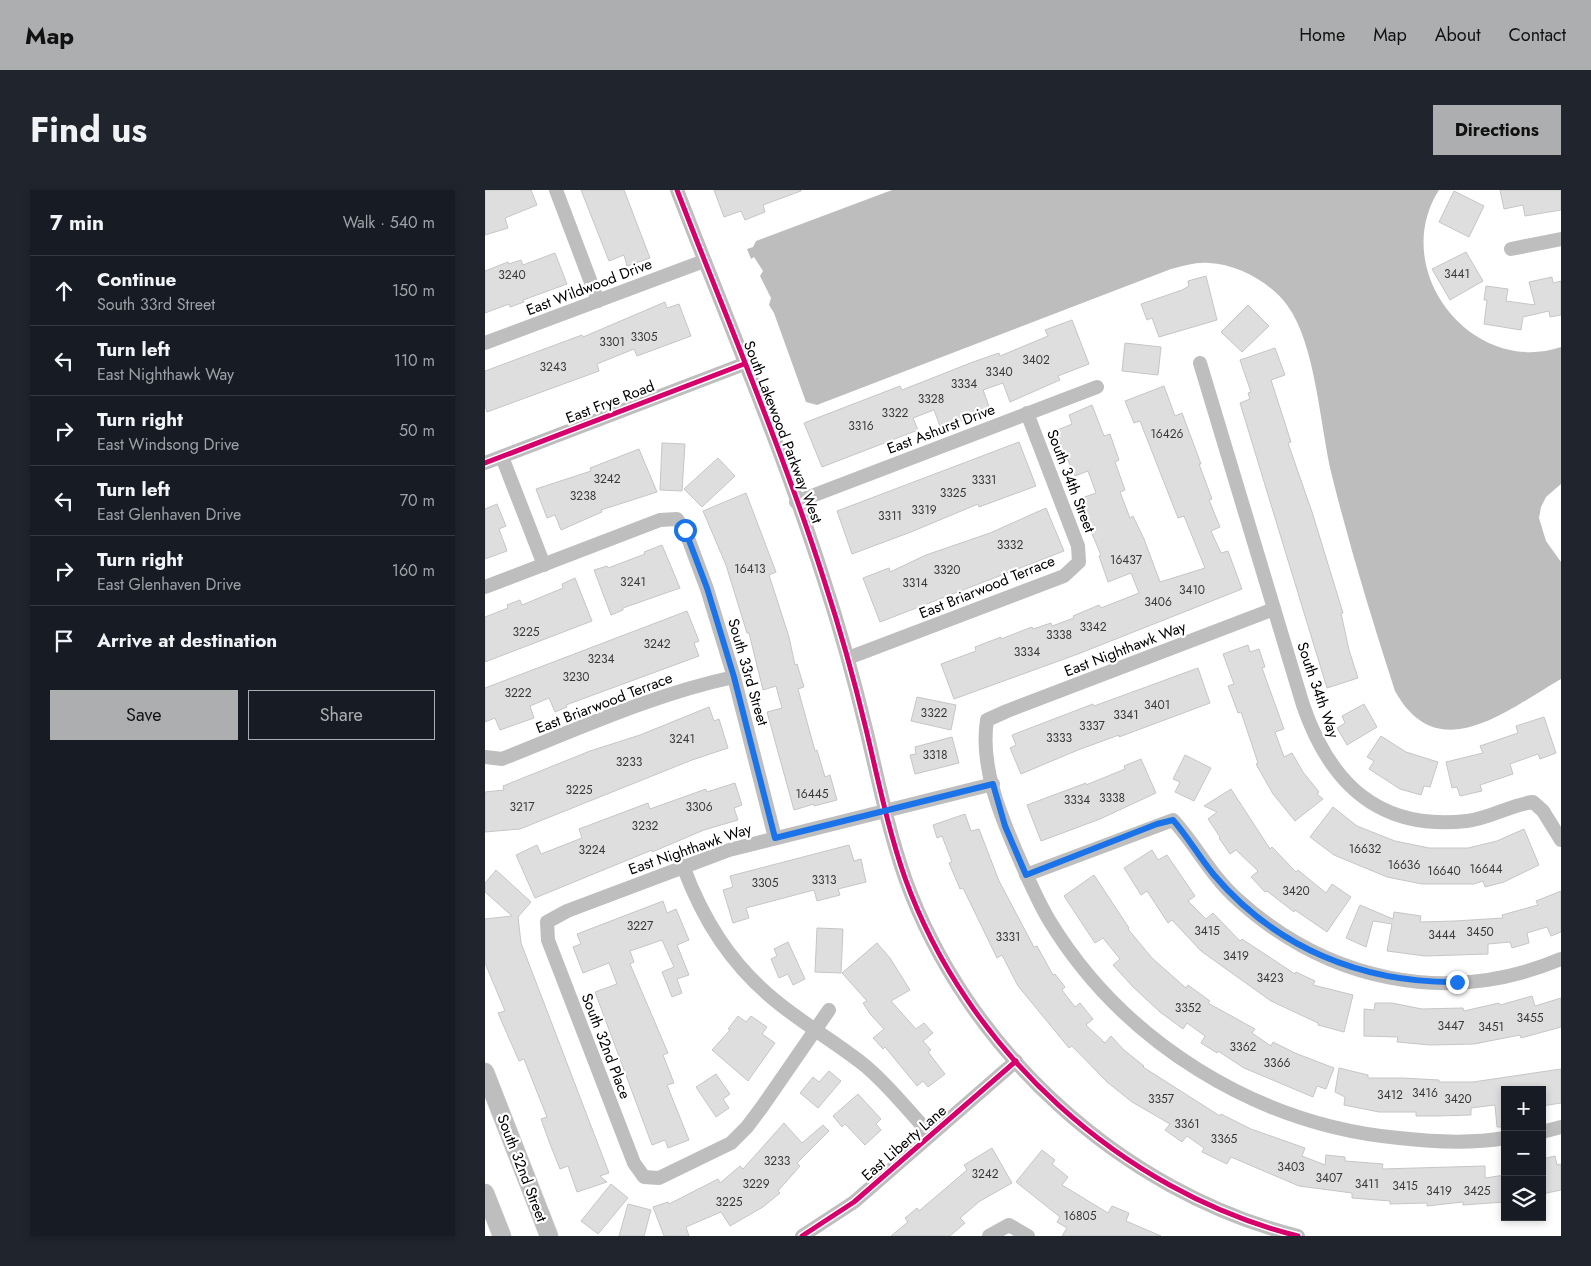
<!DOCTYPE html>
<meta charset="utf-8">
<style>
:root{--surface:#171b24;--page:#20242c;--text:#f1f3f6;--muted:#9ea1a6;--line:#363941;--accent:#adaeaf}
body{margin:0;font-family:Jost,sans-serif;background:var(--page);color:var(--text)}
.controls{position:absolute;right:15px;bottom:15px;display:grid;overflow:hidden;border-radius:0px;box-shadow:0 2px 8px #0003}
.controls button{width:45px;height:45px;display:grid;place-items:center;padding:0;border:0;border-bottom:1px solid var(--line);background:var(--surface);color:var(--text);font:25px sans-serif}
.stop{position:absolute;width:15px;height:15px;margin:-11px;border:4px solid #1a73e8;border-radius:50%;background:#fff}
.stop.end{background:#1a73e8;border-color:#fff;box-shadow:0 1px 5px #0008}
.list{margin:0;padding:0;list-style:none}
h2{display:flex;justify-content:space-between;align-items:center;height:65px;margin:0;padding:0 20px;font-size:21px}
h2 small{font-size:16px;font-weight:400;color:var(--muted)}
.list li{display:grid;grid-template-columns:32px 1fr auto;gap:15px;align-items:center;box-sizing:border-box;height:70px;padding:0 20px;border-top:1px solid var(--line)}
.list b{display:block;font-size:19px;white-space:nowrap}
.list p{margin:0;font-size:16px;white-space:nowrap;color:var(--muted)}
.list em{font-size:16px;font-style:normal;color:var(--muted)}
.actions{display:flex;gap:10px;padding:15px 20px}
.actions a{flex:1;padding:11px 0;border:1px solid var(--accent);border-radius:0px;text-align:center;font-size:18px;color:var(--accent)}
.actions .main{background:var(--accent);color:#111}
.icon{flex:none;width:28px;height:28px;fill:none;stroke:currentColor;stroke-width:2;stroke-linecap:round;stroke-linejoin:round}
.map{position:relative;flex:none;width:1076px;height:1046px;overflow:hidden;border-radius:0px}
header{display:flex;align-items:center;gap:30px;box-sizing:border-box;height:70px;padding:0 25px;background:var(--accent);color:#111}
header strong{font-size:24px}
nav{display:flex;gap:28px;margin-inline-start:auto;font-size:18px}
.intro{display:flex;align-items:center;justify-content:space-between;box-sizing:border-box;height:120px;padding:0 30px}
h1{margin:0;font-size:35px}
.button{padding:12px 22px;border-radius:0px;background:var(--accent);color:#111;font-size:18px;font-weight:700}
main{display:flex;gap:30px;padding:0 30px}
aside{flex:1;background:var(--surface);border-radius:0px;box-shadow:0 2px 8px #0003}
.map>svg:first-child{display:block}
</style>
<header>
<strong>Map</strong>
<nav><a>Home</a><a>Map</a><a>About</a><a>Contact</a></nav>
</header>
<div class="intro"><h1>Find us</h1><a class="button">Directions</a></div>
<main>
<aside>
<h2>7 min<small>Walk · 540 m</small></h2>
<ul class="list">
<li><svg class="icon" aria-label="ahead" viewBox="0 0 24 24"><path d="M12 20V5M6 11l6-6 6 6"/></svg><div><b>Continue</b><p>South 33rd Street</p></div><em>150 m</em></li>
<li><svg class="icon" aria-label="left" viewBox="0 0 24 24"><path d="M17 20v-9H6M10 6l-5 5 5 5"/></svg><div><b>Turn left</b><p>East Nighthawk Way</p></div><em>110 m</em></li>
<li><svg class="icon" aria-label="right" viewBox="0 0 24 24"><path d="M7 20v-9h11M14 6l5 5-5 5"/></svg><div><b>Turn right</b><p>East Windsong Drive</p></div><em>50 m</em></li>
<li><svg class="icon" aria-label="left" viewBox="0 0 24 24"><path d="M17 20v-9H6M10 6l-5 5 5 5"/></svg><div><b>Turn left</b><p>East Glenhaven Drive</p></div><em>70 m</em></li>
<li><svg class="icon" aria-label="right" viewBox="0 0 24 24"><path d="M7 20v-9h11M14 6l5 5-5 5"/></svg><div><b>Turn right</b><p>East Glenhaven Drive</p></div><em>160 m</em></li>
<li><svg class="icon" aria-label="arrive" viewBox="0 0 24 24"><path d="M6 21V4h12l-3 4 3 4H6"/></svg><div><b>Arrive at destination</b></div></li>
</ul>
<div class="actions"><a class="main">Save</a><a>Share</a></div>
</aside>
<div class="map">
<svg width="1076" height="1046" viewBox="0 0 1076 1046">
<rect width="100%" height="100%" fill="#fff"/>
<!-- water -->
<path fill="#bdbdbd" d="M407,0H954C903,80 987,187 1076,157V294L1061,307L1056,317L1054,328L1061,351L1076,372V489C1022,520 953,579 910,501C887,430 865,358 847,286C835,237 831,154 802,115C785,92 752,74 724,73C711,72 699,76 686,79L332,215L321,212L289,123L284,115L286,108L275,86L278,81L269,67L266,69L262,59L268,57L271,51Z"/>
<!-- building -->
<g fill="#dedede" stroke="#c6c6c6">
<path d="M0,0H46L52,15L20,28L23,38L0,45Z"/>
<path d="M96,0H139L165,68L142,76L139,65L124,71Z"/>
<path d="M229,0H316V1L278,15L280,22L260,30L256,21L239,27Z"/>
<path d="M1015,0H1076V20L1040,26L1038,15L1019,19Z"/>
<path d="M969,1L999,16L984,47L954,32Z"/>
<path d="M981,62L998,91L965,110L947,79Z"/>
<path d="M70,63L82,94L38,110L39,112L25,117L24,114L0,123V81L23,72L24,74L36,70L38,75Z"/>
<path d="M721,86L732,130L674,147L667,128L662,130L656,114L697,100L704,96L703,91Z"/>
<path d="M1067,87L1068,93L1076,91V125L1065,127L1064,121L1038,127L1036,140L999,134L1002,110H999L1001,96L1023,99L1021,111L1050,115L1044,92Z"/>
<path d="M180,112L182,118L194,114L206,146L152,166L149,159L112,174L114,181L2,222L0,216V181L97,145L98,147Z"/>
<path d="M763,115L784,136L757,162L736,142Z"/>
<path d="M587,130L604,174L573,186L575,190L525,212L518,193L498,200L505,219L456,239L449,220L428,228L433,240L337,277L319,233L415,196L417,200L488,172L514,163L515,166L563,146L560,140Z"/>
<path d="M640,153L676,157L673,185L637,181Z"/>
<path d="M790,158L800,185L786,190L806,252L803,253L827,322L858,423H856L864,460L873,488L842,498L755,213L765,209L763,203L766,202L755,170Z"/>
<path d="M679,196L690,226L697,223L716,274H714L727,309L724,310L735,337L726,341L736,363L743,361L757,399L593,464L469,509L456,474L491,461L490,457L516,447V449L547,437L548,439L566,433L567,436L589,428L588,426L614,415L616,418L654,403L646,383L623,392L614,366L616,365L599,325L597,326L591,310L611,303L603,281L590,286L570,241L587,234L584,225L607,215L619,246L625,244L634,270L630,272L640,300L635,302L645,328L648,326L659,349L675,392L720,378L699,326L693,328L655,231L649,233L640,211Z"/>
<path d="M534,252L551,296L494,317L493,314L426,342L367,364L352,321Z"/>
<path d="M177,253L200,254L197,301L175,300Z"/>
<path d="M154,259L172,302L116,320L117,322L76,340L70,325L62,328L51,299L106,281L105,278Z"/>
<path d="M233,268L250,286L217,317L199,299Z"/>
<path d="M261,303L291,382L284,385L304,447L310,475L312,474L319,497L313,499L330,561L332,560L340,587L345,585L352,610L329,616V614L309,620L282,522L297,518L291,496L278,500L264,443H262L241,375L218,321Z"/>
<path d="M12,314L21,336L14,339L22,361L0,369V319Z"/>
<path d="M561,318L579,361L395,432L378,388L404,378L405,382L441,365L505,343Z"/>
<path d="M177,355L195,398L138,418V420L126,425L109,380L122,376L123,378L160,364L159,362Z"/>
<path d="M90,388L107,431L0,472V427L23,418L22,415L35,410L37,415L78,398L77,394Z"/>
<path d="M202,421L214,451L209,453L214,466L81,515L82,517L70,522L64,508L45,516L49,528L15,540L10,528L0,532V498Z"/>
<path d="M763,455L765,462L774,459L780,477L777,478L799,539L790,542L799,567L807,563L818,582L834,602L832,604L838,609L810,631L788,604L771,574L773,573L756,522L753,523L743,496L749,494L738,464Z"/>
<path d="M713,478L725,513L634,547V545L593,560L536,584L525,558L531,555L527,545L608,514L609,516Z"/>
<path d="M432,507L471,515L466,540L426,531Z"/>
<path d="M879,514L892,537L862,555L852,538L860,533L857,526Z"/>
<path d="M224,517L229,531L234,529L243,558L207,570L35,639L0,642V602L19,600L18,596L105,561L155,545Z"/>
<path d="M1059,527L1071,563L1055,569L1053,564L1025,574L1028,584L995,595L997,601L975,606L972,597L967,598L961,572L998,563L995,556L1033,543L1031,536Z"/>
<path d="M896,546L921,562L953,572L945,597L939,596L936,605L915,599L884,579L889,571L882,567Z"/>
<path d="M467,547L474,573L430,584L425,565L431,564L430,557Z"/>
<path d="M700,565L726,578L709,611L690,602L695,592L688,589Z"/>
<path d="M656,569L671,603L615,629L556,651L542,615L601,593V595L640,579L639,576Z"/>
<path d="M250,593L257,615L249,618L253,630L219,640L167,662V660L50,708L31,665L52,655L56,664L97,648L94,639L163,613L165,619L221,599L222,602Z"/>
<path d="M746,599L785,659L787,657L811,682L813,680L841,703L847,694L866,707L842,742L810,720L809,722L782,701L780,702L766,687L773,681L751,660L745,664L734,648L735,647L723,629L732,622L719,616Z"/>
<path d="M848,617L872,636L910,651L944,658H983L1012,651L1039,639L1054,675L1019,692L1000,697L998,691L989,694H937L902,687L849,665L825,647Z"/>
<path d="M480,624L486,641L494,639L514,691L549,757L552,756L568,785L570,784L580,797L577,800L590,817L595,813L608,829L601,835L620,853L626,846L639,860L659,876L658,877L735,926L736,924L766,939L820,958L817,966L840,975L841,965L860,967V971L898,974L897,979L1000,976V988L1020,985V1012L978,1015V1012L942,1016V1013L905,1014V1011L867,1008V1003L814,996L746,967L742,974L717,962L719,958L702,946L697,952L680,940L685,934L647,912L622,892L587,856L584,858L533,796L517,765L512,768L478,698L475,699L464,673L467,672L457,646L452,648L448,635Z"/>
<path d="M364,655L369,671L376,669L381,692L353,699L355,705L332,711L329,700L261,718L264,728L248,733L238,700L248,697L245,686Z"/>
<path d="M667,660L673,670L682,665L710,706L703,711L721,729L728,723L755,751L757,749L810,784L811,782L830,791L828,795L868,805L859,842L833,835V833L786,811L716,761L687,730L683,733L662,701L656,705L639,678Z"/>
<path d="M11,680L46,712L33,727L36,753L124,983L115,986L122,992L92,1002L83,976L75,979L65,954L56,929L62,927L39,869L34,871L13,823L20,821L0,773V729L27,726L0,702V693Z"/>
<path d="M609,685L644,738L643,739L667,768L701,798L703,795L725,811L723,813L770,839L767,843L786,856L788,852L810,863L849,878L841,899L832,896L828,907L759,878L733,861L732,863L716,853L720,846L702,833L698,839L675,822L648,797L628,775L635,769L618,748L610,753L579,706Z"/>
<path d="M1076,701V742L1066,746L1062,737L1042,743L1044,753L1027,758L1025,752L1003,754V764L940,766L902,761L907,734L888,731L881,757L861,748L875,715L908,729L909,722L936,726L935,732L970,731L1018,728L1017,725L1053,715L1051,711Z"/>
<path d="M178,711L182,723L191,719L204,750L192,755L204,785L192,789L197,803L187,807L177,782L189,777L177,750L145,761L149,772L145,774L183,863L178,865L189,893L182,895L204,950L183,958L180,950L167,955L110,802L132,794L124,773L98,783L88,757L96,754L92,744Z"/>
<path d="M332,738L358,739L356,783L330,782Z"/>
<path d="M303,752L320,789L308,795L303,784L294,788L286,769L292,766L289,759Z"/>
<path d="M392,753L405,768L425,800L406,811L431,839L439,833L448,843L438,851L446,860L443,862L460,884L443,897L438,891L432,896L400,857L398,859L388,848L399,839L385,824L378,813L382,811L357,783Z"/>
<path d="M1047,806L1050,816L1076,808V837L1036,848L1035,845L989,854L945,855L912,852L913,847L879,846V819L889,820L890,813H907L937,819L978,818L979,821L1014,813L1015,815Z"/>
<path d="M253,826L261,832L266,826L282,837L277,844L290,853L263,891L227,860L245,840L243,839Z"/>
<path d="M854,878L883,885V888H917L954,890V892H988L1076,879V913L1057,916V900H1020V937H1012L1010,915L986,918V925L952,926H931V922H894L859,915L860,907L850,902Z"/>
<path d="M344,881L356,891L333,918L315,903L328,887L334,892Z"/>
<path d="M231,884L245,904L238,909L244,918L231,927L211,897Z"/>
<path d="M373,904L396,929L391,934L396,940L380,955L360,934L357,937L348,926Z"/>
<path d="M299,933L317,953L338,935L344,941L312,973L315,976L293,1001L295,1003L278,1017L245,1036L236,1022L201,1037L204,1046H179L168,1017L183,1012L184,1014L233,989L235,993L255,976L258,979Z"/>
<path d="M507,958L527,993L495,1011L475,1028L480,1033L465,1046H406L423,1032L420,1028L432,1018L434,1021L482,980L479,975Z"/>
<path d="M557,960L570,970L567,974L583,987L577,995L623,1023L627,1016L644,1023L641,1031L676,1046H577L582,1038L572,1032L575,1027L531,992Z"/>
<path d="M1070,966L1072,975L1076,974V1000L1057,1004V969Z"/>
<path d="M126,994L143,1008L113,1044L96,1031Z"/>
<path d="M143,1014L166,1020L159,1046H134Z"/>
</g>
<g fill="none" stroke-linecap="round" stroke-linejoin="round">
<defs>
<g id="major">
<path d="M0,882L64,1046"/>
<path d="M0,1003L17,1046"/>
</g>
</defs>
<!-- major casing -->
<use href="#major" stroke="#dbdbdb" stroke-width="19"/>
<!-- minor -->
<g stroke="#bebebe" stroke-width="14">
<path d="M71,0L113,111"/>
<path d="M192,0C242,130 297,258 339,390C355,439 369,489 381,539C393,589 403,639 420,688C481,859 636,1002 813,1046"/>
<path d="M1026,59L1076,49"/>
<path d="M0,153L219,71"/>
<path d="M715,173L818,515C845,594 894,641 982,631C1006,628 1025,615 1048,612L1058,621L1076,650"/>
<path d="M17,267L59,375"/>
<path d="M0,273L259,174"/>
<path d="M311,312L612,197"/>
<path d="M0,397L175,330L192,329L200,340L222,399L249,487L290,648"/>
<path d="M789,419L522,521L502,530C495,574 514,622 531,661C541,684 551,708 564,730C638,852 772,935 914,948C949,952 985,954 1020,948"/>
<path d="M363,468L579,386L594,372L593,356L542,223"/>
<path d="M0,567L17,569C93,539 169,504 249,487"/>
<path d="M198,676C218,730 246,775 292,812C319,834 350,852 378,874C403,894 424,922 446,945"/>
<path d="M541,685L688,630C711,655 726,686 752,709C842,791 962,817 1076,769"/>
<path d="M344,820L277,917L262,937L246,953L174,988L159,987L149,973L63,750L62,732L82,721L244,660L508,594"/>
<path d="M1057,942L1076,937"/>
<path d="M317,1046L369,1012L531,871"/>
<path d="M504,1046L524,1035L543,1046"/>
</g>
<!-- major -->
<use href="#major" stroke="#bebebe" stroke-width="18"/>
<defs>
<g id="cycleway">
<path d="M192,0C242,130 297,258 339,390C355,439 369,489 381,539C393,589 403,639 420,688C481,859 636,1002 813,1046"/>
<path d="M0,273L259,174"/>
<path d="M317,1046L369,1012L531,871"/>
</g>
</defs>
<!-- cycleway casing -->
<use href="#cycleway" stroke="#fff" stroke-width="8"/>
<!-- cycleway -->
<use href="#cycleway" stroke="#d6006c" stroke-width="5"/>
</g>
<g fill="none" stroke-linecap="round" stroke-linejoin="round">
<!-- route -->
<path stroke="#1a73e8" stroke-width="6" d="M200,340L222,398L249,487L290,648L508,594L520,636L541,685L672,634L688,630C703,647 714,667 729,685C791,758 877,793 972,792"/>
</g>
<g text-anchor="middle" stroke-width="4.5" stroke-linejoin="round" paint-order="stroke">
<!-- number labels -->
<g font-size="12" fill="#383838">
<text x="972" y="88">3441</text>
<text x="27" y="89">3240</text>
<text x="159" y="151">3305</text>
<text x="127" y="156">3301</text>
<text x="551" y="174">3402</text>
<text x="68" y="181">3243</text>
<text x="514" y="186">3340</text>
<text x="479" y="198">3334</text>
<text x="446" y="213">3328</text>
<text x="410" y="227">3322</text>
<text x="376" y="240">3316</text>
<text x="682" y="248">16426</text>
<text x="122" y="293">3242</text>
<text x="499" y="294">3331</text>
<text x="468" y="307">3325</text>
<text x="98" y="310">3238</text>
<text x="439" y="324">3319</text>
<text x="405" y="330">3311</text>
<text x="525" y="359">3332</text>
<text x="641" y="374">16437</text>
<text x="265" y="383">16413</text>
<text x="462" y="384">3320</text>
<text x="148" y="396">3241</text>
<text x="430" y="397">3314</text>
<text x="707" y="404">3410</text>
<text x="673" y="416">3406</text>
<text x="608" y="441">3342</text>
<text x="41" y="446">3225</text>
<text x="574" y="449">3338</text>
<text x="172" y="458">3242</text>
<text x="542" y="466">3334</text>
<text x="116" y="473">3234</text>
<text x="91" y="491">3230</text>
<text x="33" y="507">3222</text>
<text x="672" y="519">3401</text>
<text x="449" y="527">3322</text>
<text x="641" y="529">3341</text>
<text x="607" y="540">3337</text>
<text x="574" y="552">3333</text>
<text x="197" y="553">3241</text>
<text x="450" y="569">3318</text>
<text x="144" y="576">3233</text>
<text x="94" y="604">3225</text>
<text x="327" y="608">16445</text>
<text x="627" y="612">3338</text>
<text x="592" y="614">3334</text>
<text x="37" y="621">3217</text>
<text x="214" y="621">3306</text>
<text x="160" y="640">3232</text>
<text x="880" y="663">16632</text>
<text x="107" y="664">3224</text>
<text x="919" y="679">16636</text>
<text x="1001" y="683">16644</text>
<text x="959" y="685">16640</text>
<text x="339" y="694">3313</text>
<text x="280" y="697">3305</text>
<text x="811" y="705">3420</text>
<text x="155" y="740">3227</text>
<text x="722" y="745">3415</text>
<text x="995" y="746">3450</text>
<text x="957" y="749">3444</text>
<text x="523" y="751">3331</text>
<text x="751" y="770">3419</text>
<text x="785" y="792">3423</text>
<text x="703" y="822">3352</text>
<text x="1045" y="832">3455</text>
<text x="966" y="840">3447</text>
<text x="1006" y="841">3451</text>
<text x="758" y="861">3362</text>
<text x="792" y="877">3366</text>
<text x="940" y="907">3416</text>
<text x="905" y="909">3412</text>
<text x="676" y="913">3357</text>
<text x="973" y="913">3420</text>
<text x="702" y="938">3361</text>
<text x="739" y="953">3365</text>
<text x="292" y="975">3233</text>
<text x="806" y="981">3403</text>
<text x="500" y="988">3242</text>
<text x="844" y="992">3407</text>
<text x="271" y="998">3229</text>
<text x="882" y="998">3411</text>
<text x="920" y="1000">3415</text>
<text x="954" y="1005">3419</text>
<text x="992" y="1005">3425</text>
<text x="244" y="1016">3225</text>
<text x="595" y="1030">16805</text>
</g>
<!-- street labels -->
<g font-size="15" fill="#000" stroke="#fff">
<text transform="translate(104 97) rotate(-21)" y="5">East Wildwood Drive</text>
<text transform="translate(125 212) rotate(-21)" y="5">East Frye Road</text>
<text transform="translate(456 239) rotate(-21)" y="5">East Ashurst Drive</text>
<text transform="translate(298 242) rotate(69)" y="5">South Lakewood Parkway West</text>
<text transform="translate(586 291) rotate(69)" y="5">South 34th Street</text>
<text transform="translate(502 397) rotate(-22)" y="5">East Briarwood Terrace</text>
<text transform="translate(640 459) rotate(-21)" y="5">East Nighthawk Way</text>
<text transform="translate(263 482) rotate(74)" y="5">South 33rd Street</text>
<text transform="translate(833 500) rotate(71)" y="5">South 34th Way</text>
<text transform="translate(119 513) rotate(-21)" y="5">East Briarwood Terrace</text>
<text transform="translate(205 659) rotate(-19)" y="5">East Nighthawk Way</text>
<text transform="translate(121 856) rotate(69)" y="5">South 32nd Place</text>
<text transform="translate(419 953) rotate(-41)" y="5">East Liberty Lane</text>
<text transform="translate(37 978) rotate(69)" y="5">South 32nd Street</text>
</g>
</g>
</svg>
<div class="controls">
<button>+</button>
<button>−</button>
<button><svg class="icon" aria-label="layers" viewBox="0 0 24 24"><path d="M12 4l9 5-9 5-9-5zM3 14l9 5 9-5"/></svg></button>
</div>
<div class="stop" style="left:200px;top:340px"></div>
<div class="stop end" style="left:972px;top:792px"></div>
</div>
</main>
